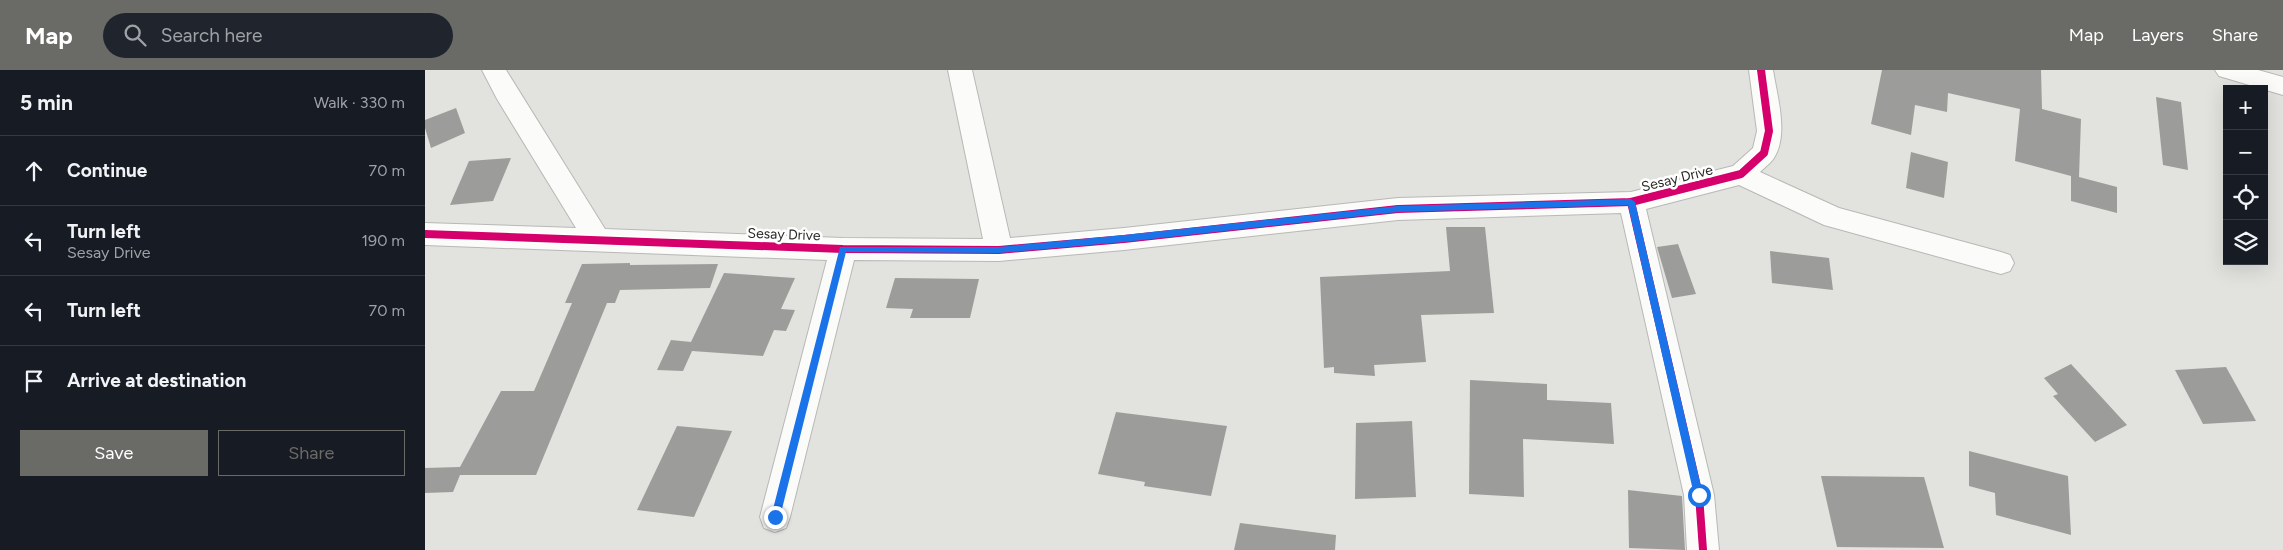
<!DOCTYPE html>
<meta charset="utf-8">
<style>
:root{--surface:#171b24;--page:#20242c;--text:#f1f3f6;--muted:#9ea1a6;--line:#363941;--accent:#6a6a67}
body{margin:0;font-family:Figtree,sans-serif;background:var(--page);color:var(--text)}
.controls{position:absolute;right:15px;top:15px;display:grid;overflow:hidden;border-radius:0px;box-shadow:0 5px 20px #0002}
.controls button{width:45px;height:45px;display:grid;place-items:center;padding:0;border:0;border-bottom:1px solid var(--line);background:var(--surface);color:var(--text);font:25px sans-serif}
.stop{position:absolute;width:15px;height:15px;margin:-11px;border:4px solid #1a73e8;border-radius:50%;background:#fff}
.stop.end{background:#1a73e8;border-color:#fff;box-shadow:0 1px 5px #0008}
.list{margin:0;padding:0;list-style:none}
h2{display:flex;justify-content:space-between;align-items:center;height:65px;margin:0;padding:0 20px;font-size:21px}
h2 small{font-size:16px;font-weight:400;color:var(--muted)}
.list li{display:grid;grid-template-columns:32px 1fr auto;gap:15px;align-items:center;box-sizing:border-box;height:70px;padding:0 20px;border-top:1px solid var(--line)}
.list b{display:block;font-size:19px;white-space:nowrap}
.list p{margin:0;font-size:16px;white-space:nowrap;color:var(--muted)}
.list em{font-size:16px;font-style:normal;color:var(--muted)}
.actions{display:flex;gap:10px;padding:15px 20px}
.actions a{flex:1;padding:11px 0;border:1px solid var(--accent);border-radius:0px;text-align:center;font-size:18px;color:var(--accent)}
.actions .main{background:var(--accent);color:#fff}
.icon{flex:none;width:28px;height:28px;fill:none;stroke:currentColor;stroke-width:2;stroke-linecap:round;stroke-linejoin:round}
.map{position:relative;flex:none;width:1858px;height:480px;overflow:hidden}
header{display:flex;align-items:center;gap:30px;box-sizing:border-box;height:70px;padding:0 25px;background:var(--accent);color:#fff}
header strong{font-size:24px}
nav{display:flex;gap:28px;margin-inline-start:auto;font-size:18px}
.search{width:350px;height:45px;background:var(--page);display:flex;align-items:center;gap:12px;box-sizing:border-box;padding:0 18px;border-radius:28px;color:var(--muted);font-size:19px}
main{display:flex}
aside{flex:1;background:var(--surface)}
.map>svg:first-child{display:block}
</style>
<header>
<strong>Map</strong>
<div class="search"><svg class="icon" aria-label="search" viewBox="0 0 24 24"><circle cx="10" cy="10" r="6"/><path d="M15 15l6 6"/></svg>Search here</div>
<nav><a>Map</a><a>Layers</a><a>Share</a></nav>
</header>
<main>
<aside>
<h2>5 min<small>Walk · 330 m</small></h2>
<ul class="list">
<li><svg class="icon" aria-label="ahead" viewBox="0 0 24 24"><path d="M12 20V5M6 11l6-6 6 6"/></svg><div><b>Continue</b></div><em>70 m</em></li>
<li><svg class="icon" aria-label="left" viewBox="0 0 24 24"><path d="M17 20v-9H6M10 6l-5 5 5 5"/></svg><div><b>Turn left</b><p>Sesay Drive</p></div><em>190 m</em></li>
<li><svg class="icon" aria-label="left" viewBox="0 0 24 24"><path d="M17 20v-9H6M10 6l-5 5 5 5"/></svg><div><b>Turn left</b></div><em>70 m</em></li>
<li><svg class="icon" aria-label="arrive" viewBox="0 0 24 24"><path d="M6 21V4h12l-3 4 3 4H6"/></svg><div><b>Arrive at destination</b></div></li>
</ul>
<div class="actions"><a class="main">Save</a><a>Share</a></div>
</aside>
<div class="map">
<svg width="1858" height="480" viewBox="0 0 1858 480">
<rect width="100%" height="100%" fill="#e2e2df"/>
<!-- building -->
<g fill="#9c9c9a">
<path d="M1457,0H1616L1617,39L1656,49L1654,107L1692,117V143L1646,131V106L1590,91L1595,39L1523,23L1522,42L1490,35L1486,65L1446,54Z"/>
<path d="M1731,27L1756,32L1763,100L1738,95Z"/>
<path d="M31,38L40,63L6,78L0,58V50Z"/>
<path d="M1486,82L1523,92L1519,128L1481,118Z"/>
<path d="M86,88L68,131L25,135L44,91Z"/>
<path d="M1021,157H1060L1069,243L996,245L1001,292L949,295L950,306L909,303V297L899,298L895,207L1025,201Z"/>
<path d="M1253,174L1271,224L1247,228L1232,177Z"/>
<path d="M1345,181L1404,188L1408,220L1347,213Z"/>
<path d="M205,193V195L293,194L285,218L195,220L190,233H182L111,405H35L28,422L0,423V398L35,397L76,321H109L147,233H140L157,194Z"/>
<path d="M299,203L370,208L356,239L370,240L361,261L349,260L338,286L267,281L258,301L232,300L246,270L266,272Z"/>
<path d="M470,208L554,209L545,248H485L488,239L461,238Z"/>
<path d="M1646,294L1702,355L1670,372L1628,326L1633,324L1619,308Z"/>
<path d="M1801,297L1831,351L1778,354L1750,300Z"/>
<path d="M1045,310L1122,314V330L1186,333L1189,374L1098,369L1099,427L1044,424Z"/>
<path d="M691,342L802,356L786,426L719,416L720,412L673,404Z"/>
<path d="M987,351L991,427L930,429L931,353Z"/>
<path d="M252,356L307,361L269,447L212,440Z"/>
<path d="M1544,381L1643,406L1646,465L1571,445L1570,423L1544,416Z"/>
<path d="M1396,406L1499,407L1519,478L1412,477Z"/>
<path d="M1203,420L1257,426L1260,480L1204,478Z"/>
<path d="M815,453L911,465L910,480H809Z"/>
</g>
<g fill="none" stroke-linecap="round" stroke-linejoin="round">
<defs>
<g id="minor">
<path d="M57,0H81L180,159L418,168L558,169L523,0H547L585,168L699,158L973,128L1206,122L1308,96L1328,78L1332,61L1324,0H1348C1352,26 1364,64 1349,88C1346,93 1340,97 1335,102L1414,138L1576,182L1585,185L1589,193L1585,201L1576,204L1399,155L1314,115L1221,139L1289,425L1294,480H1262L1259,425L1196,143L973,150L699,180L574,191L429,190L365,447L361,458L350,462L339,458L335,447L402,190L0,175V153L151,158L72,29Z"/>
<path d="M1790,0H1833L1858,7V25L1794,6Z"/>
</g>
</defs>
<!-- minor casing -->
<use href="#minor" stroke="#b8b8b6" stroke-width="2"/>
<!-- minor -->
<use href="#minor" fill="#fbfbfa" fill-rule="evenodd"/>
<defs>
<g id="cycleway">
<path d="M1206,132L1274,425L1278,480"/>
<path d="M0,164L418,179L574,180L699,169L973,139L1206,132L1316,104L1339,83L1344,61L1336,0"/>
</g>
</defs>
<!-- cycleway casing -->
<use href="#cycleway" stroke="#fff" stroke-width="11"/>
<!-- cycleway -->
<use href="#cycleway" stroke="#d6006c" stroke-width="8"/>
</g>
<!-- route -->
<path fill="#1a73e8" d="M1206,129L1210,132L1278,425L1274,429L1269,425L1203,135L973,142L699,172L574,183L421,182L355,447L350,451L346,447L415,177H574L699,165L973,136Z"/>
<g text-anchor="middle" stroke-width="5" stroke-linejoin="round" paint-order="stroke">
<!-- street labels -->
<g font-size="14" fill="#292927" stroke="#fff">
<text transform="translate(1252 108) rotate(-14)" y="5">Sesay Drive</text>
<text transform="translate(359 164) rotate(2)" y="5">Sesay Drive</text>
</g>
</g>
</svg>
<div class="controls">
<button>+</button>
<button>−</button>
<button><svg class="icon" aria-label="locate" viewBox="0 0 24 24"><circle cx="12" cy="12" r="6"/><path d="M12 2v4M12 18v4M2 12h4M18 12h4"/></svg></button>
<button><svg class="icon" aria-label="layers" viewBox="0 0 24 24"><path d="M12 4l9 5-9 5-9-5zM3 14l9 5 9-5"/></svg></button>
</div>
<div class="stop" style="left:1274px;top:425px"></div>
<div class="stop end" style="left:350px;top:447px"></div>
</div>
</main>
